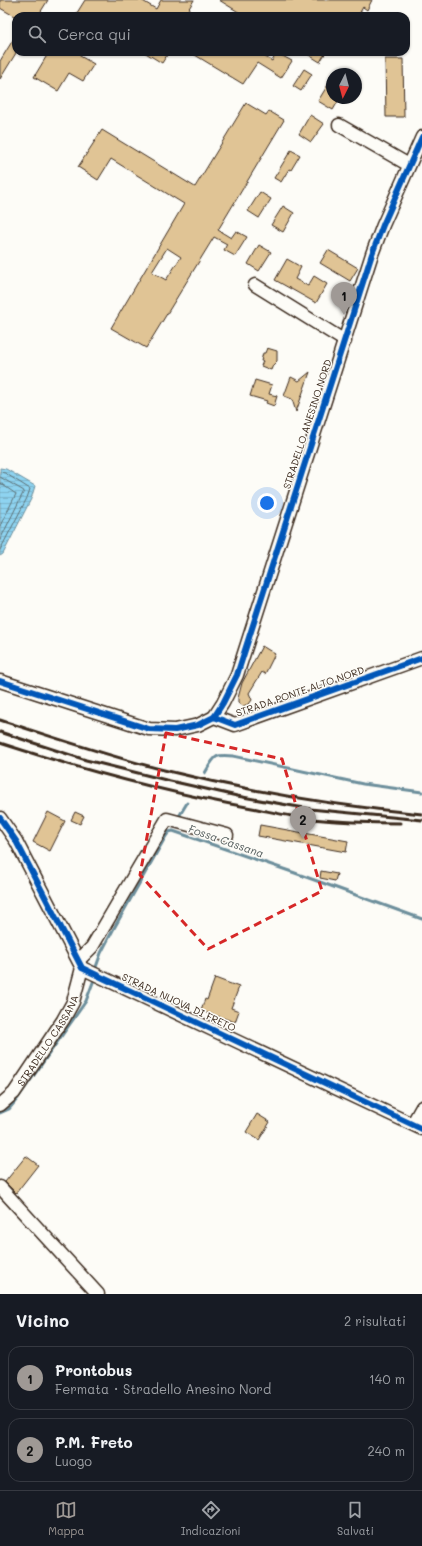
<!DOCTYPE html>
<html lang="it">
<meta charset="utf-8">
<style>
:root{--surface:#171b24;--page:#20242c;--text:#f1f3f6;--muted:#9ea1a6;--line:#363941;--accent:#9f9995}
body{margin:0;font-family:Mali,sans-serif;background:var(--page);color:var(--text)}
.compass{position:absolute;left:326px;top:68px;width:36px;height:36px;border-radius:50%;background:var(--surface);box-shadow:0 1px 3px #0004;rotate:186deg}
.you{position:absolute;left:267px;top:503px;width:14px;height:14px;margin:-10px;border:3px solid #fff;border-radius:50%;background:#1a73e8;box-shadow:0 0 0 6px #1a73e833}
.badge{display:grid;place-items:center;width:26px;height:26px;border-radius:50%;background:var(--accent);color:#111;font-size:13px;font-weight:700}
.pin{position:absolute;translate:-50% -33px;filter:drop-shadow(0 1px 2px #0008)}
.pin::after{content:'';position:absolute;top:21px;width:14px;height:12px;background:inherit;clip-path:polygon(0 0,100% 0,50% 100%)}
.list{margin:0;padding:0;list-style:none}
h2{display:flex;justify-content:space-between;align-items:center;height:52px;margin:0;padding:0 16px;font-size:17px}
h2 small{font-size:13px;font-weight:400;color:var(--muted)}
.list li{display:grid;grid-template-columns:26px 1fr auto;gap:12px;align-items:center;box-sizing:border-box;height:64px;margin:0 8px 8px;padding:0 8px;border:1px solid var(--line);border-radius:12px}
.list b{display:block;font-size:15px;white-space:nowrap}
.list p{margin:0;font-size:13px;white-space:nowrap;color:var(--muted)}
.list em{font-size:13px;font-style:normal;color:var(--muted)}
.icon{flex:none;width:22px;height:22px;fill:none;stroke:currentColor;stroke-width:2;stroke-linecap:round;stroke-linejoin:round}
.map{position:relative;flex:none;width:422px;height:1294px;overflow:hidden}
.search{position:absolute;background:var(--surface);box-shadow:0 1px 3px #0004;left:12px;right:12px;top:12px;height:44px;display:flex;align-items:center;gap:10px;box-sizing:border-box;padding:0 14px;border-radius:12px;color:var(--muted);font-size:15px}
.sheet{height:196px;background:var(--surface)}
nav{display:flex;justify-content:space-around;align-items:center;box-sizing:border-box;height:56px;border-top:1px solid var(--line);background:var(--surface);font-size:11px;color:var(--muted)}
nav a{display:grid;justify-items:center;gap:2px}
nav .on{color:var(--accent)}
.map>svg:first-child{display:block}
</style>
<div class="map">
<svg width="422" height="1294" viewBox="0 0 422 1294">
<defs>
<pattern id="water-rules" width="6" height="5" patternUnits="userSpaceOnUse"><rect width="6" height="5" fill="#8ed3f0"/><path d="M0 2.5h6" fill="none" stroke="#7bb5cd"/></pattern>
</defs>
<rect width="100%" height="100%" fill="#fdfcf7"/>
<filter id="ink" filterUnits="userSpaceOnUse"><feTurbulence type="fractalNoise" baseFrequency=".025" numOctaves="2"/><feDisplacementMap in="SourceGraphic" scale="8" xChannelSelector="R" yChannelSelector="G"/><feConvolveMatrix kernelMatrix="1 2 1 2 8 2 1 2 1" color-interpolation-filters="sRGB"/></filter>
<g filter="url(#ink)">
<!-- water -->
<path fill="url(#water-rules)" stroke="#6d8f9c" d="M0,468L6,469L35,486L31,499L3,554L0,556Z"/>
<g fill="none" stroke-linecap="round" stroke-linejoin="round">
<!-- shore -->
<g stroke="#5c6e72" stroke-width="1">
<path d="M0,472L5,473L30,489L27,498L0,550"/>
<path d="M0,477L24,491L0,540"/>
<path d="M0,483L16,494L0,526"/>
</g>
<!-- stream -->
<g stroke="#6d8f9c" stroke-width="3">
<path d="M205,773C215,756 214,754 233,756L363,784L422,792"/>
<path d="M178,818L187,803"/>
<path d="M96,967L101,953L113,930L166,836L169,832L173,831L295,873L422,919"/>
<path d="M0,1113L9,1109L18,1098L86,1001L95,977"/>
</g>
</g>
<!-- building -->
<g fill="#e0c495" stroke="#3b2a1e" fill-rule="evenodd">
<path d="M0,0H48L38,16H14L0,8Z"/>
<path d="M85,0H141L156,9L161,0H194L188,10L198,16H75Z"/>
<path d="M219,0H372L367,10L363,7L358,16H245Z"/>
<path d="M16,35V53L0,79V61Z"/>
<path d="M49,52H82L80,56L94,64L83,81L69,73L58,91L34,77Z"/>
<path d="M144,52H169L162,63Z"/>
<path d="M190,52H257L272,61L277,53L292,61L281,78L257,63L243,84Z"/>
<path d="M304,52H326L320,62Z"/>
<path d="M385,59H403L404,117H386Z"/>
<path d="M304,69L312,74L301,91L293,86Z"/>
<path d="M332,78V98H340L333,110L318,101Z"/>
<path d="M246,103L266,115L269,111L284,120L218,230L231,238L236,231L247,237L235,256L224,250L227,244L214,237L146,348L111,328L184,204L111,159L98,180L78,167L102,130L195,187ZM167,248L181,257L166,280L152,272Z"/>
<path d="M310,115L324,124L311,142L299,134Z"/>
<path d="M291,150L300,155L291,170L289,169L281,182L274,178Z"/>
<path d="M260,192L271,199L259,218L248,211Z"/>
<path d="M283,206L294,213L283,232L271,225Z"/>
<path d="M259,245L271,252L259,271L248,264Z"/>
<path d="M328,250L358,268L350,281L320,263Z"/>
<path d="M287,259L301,267L295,279L308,286L314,276L327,284L316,303L275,280Z"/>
<path d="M267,348L277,351V361L273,365L271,370L261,366L263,361H261L263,353H265Z"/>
<path d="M310,372L296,412L292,399L284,396L291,377L299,381Z"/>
<path d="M255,380L272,385L269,394L277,396L274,406L266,403L267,401L250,396Z"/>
<path d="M262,646L275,654L265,674L262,672L249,693L252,700L249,704L243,706L238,702V698L242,683Z"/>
<path d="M48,812L65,821L50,851L33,842Z"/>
<path d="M75,812L84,816L80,824L71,820Z"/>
<path d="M260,825L348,841L346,852L258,836Z"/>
<path d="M321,871L337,874L335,881L320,878Z"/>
<path d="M215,978L239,987L231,1008L239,1011L235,1022L201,1011L205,999L207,1000Z"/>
<path d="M257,1114L270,1122L259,1140L246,1132Z"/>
<path d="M26,1156L38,1165L16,1193L5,1182Z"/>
</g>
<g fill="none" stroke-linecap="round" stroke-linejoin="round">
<defs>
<g id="minor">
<path d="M339,125L409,165"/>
<path d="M255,285L345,341"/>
<path d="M0,681L149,729L175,730L198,725L214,717L235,725L422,658"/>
<path d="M214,717L223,703L237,675L372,254L383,225L422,137"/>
<path d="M0,818L16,841L82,968L422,1129"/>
<path d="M79,960L92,947L167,819L227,835"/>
<path id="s1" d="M0,1105L14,1093L63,1020L73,1002L82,968"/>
<path d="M413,1123L422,1107"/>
<path d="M0,1187L98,1294"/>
</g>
</defs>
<!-- minor casing -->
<use href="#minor" stroke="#3b2a1e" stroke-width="15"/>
<!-- minor -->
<use href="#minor" stroke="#fdfcf7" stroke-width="12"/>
<!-- rail -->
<g stroke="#3b2a1e" stroke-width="3">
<path d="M0,720C56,738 111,757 168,771C252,792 336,806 422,814"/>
<path d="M0,732L86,760L166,780L237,796L310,809L422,820"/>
<path d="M0,743C83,770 167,793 252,808C272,812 292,817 312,819C341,822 371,823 400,823"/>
</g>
<defs>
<g id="cycleway">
<path d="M0,681L149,729L175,730L198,725L214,717L235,725L422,658"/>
<path d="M214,717L223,703L237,675L372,254L383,225L422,137"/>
<path d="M0,818L16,841L82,968L422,1129"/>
</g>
</defs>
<!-- cycleway casing -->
<use href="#cycleway" stroke="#fdfcf7" stroke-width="8"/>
<!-- cycleway -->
<use href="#cycleway" stroke="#0057b8" stroke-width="6"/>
</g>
</g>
<!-- marked area -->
<path fill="none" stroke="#d62828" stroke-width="3" stroke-dasharray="8 5" stroke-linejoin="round" d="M166,733L282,759L322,891L208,949L140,875Z"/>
<g text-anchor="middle" stroke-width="3" stroke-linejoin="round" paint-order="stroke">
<!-- street labels -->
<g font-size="10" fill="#3b2a1e" stroke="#fdfcf7">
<text transform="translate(307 424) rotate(-72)" y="4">STRADELLO ANESINO NORD</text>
<text transform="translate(300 691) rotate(-19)" y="4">STRADA PONTE ALTO NORD</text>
<text transform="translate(179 1002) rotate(25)" y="4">STRADA NUOVA DI FRETO</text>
<text dy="4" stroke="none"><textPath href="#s1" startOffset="81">STRADELLO CASSANA</textPath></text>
</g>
<!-- water labels -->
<g font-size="11" font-style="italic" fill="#545d5d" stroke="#fdfcf7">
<text transform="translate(226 841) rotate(19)" y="4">Fossa Cassana</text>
</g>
</g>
</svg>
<svg class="compass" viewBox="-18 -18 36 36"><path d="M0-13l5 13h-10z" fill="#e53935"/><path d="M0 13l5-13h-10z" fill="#9ea1a6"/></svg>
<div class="you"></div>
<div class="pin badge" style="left:344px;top:315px">1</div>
<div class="pin badge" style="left:303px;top:839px">2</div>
<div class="search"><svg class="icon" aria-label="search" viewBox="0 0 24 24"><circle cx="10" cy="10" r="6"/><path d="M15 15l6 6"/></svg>Cerca qui</div>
</div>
<section class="sheet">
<h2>Vicino<small>2 risultati</small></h2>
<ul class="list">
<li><span class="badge">1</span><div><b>Prontobus</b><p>Fermata · Stradello Anesino Nord</p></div><em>140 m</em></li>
<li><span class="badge">2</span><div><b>P.M. Freto</b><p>Luogo</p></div><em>240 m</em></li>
</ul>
</section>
<nav>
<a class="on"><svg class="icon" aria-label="map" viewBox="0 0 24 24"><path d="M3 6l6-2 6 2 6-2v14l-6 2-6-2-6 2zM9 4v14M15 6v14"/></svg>Mappa</a>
<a><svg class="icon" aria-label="directions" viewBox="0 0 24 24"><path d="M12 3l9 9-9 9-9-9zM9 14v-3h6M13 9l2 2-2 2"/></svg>Indicazioni</a>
<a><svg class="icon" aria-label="saved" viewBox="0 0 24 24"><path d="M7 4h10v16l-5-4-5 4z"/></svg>Salvati</a>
</nav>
